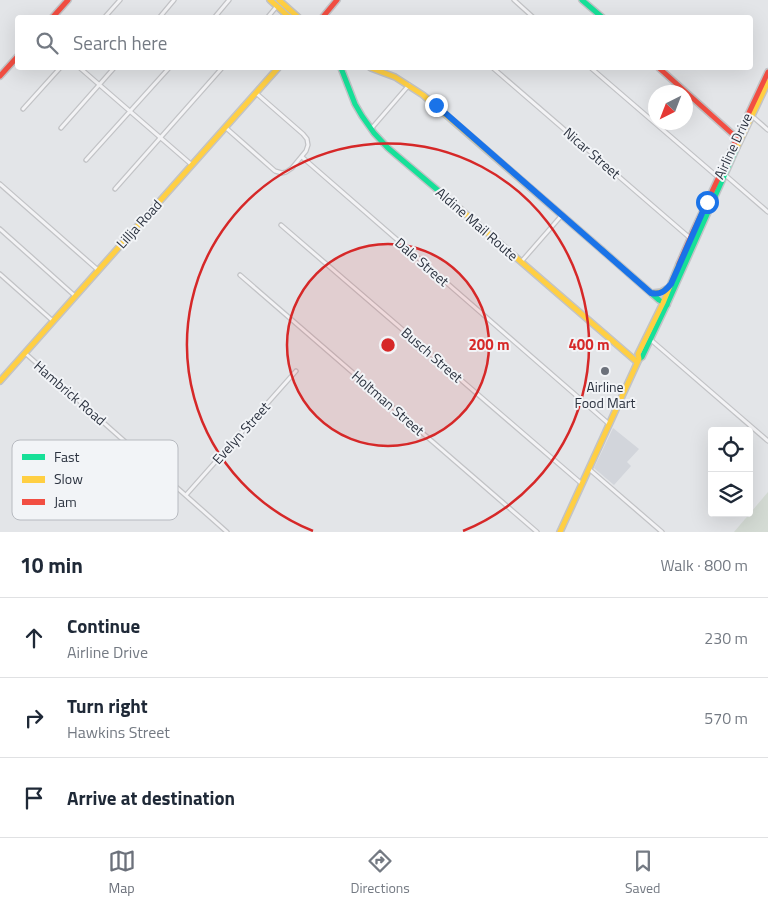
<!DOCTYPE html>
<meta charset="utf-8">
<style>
:root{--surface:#fff;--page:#f6f6f7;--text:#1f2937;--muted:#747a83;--line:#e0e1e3;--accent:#6c717b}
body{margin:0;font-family:"Titillium Web",sans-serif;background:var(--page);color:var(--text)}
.controls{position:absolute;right:15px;bottom:15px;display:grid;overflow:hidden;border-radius:5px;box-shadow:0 5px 20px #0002}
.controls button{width:45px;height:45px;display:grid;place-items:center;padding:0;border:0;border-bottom:1px solid var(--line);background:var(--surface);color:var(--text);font:25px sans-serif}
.compass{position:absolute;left:648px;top:85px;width:45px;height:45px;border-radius:50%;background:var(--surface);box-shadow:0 5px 20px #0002;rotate:222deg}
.stop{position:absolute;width:15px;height:15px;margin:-11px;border:4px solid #1a73e8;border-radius:50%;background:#fff}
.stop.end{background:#1a73e8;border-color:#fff;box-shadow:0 1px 5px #0008}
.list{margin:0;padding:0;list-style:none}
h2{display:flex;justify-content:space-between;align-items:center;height:65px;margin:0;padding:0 20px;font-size:21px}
h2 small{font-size:16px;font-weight:400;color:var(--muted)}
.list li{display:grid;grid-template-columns:32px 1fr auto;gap:15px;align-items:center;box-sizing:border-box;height:80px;padding:0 20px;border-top:1px solid var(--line)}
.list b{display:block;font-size:19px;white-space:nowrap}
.list p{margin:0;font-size:16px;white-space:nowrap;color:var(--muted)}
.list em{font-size:16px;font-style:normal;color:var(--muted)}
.icon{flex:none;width:28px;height:28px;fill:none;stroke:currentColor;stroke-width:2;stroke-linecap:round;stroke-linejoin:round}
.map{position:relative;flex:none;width:768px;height:532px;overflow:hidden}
.search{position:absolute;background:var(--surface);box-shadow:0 5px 20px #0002;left:15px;right:15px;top:15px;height:55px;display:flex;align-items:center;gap:12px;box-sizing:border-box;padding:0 18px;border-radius:5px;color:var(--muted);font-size:19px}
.sheet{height:305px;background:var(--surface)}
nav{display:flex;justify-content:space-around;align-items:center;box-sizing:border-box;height:70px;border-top:1px solid var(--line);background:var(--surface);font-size:14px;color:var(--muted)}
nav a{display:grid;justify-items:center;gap:2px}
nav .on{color:var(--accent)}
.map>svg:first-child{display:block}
</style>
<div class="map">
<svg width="768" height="532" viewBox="0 0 768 532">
<rect width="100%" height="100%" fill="#e3e5e8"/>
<!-- built -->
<path fill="#d2d5db" d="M613,428L639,449L627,462L631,466L614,485L594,468Z"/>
<!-- green -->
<path fill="#d4dbd4" d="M768,492V532H734Z"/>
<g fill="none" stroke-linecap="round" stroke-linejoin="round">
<defs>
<g id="street">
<path d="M514,0L534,18"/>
<path d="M104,18L120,0"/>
<path d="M159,18L174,0"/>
<path d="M214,18L229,0"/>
<path d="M267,18L277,6"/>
<path d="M80,68L192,165"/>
<path d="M493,68L690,238"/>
<path d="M591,68L720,179"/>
<path d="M23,109L60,68"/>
<path d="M752,116L768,130"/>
<path d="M225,127L275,171L282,173L286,172L292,168L306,151L308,145L307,139L303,134L256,93"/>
<path d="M61,128L114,68"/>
<path d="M371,129L409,85"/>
<path d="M302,157L609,424"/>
<path d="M86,160L169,68"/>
<path d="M724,174L768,212"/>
<path d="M0,184L98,270"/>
<path d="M115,189L222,68"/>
<path d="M281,225L582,484"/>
<path d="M0,229L75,296"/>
<path d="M521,262L562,215"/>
<path d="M0,274L53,321"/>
<path d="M240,275L537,532"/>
<path d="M651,340L768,441"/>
<path d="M25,353L227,532"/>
<path d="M589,469L662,532"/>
<path d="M186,495L296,371"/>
</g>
<g id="fast">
<path d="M582,0L603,18"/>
<path d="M341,68L355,104L362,116L374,133L388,148L460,209"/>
<path d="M602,250L659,300L667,305"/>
<path d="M639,359L642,357L669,300L737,147"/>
</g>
<g id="slow">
<path d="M270,0L290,18"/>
<path d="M279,0L299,18"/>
<path d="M371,68L395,77L423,95L602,250"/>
<path d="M737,147L768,82"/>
<path d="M460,209L637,362"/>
<path d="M653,293L661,292L668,288"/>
<path d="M0,381L278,68"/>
<path d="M560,532L639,359L638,354L663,303L679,264"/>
</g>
<g id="jam">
<path d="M52,18L68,0"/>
<path d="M322,18L337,0"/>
<path d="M659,68L737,138"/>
<path d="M0,76L18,56"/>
<path d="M679,264L693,232L768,72"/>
</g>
</defs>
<!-- street casing -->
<use href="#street" stroke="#c2c3c6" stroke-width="5.5"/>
<!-- fast casing -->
<use href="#fast" stroke="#c2c3c6" stroke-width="8"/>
<!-- slow casing -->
<use href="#slow" stroke="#c2c3c6" stroke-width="8"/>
<!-- jam casing -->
<use href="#jam" stroke="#c2c3c6" stroke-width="8"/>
<!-- street -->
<use href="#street" stroke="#f3f3f5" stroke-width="3"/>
<!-- fast -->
<use href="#fast" stroke="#16e098" stroke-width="5"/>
<!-- slow -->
<use href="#slow" stroke="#ffcf43" stroke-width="5"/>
<!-- jam -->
<use href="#jam" stroke="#f24e42" stroke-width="5"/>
</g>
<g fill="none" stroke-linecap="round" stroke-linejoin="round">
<!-- route -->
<path stroke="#1a73e8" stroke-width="6" d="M436,105L651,293C661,295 665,291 671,284L707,202"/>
</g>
<!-- distance rings -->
<circle cx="388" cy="345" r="101" fill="#d62828" fill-opacity=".12"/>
<g fill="none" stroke="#d62828" stroke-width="2.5">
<circle cx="388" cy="345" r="101"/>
<path d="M313 531A201 201 0 1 1 463 531"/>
</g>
<!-- markers -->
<circle fill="#6c717b" stroke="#f2f4f7" stroke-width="2" cx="605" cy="371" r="5"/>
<g text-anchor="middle" stroke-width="4" stroke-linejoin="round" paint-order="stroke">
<!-- street labels -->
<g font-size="14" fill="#2c3340" stroke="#f2f4f7">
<text transform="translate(733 146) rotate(-65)" y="5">Airline Drive</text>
<text transform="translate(592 153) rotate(41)" y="5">Nicar Street</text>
<text transform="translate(139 224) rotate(-48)" y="5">Lillja Road</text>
<text transform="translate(477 224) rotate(41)" y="5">Aldine Mail Route</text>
<text transform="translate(422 262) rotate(41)" y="5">Dale Street</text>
<text transform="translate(432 355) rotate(41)" y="5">Busch Street</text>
<text transform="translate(70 393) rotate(41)" y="5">Hambrick Road</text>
<text transform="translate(388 403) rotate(41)" y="5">Holtman Street</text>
<text transform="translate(241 433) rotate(-48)" y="5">Evelyn Street</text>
</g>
<!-- poi labels -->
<g font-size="14" fill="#2c3340" stroke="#f2f4f7">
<text x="605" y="392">Airline<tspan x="605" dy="16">Food Mart</tspan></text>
</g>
</g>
<!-- legend -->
<rect x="12" y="440" width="166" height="80" rx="8" fill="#f2f4f7" stroke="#b7bac0" stroke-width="1"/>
<rect x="22" y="454" width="23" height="6" fill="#16e098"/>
<rect x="22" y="476" width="23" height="7" fill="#ffcf43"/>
<rect x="22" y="499" width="23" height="6" fill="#f24e42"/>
<g font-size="14" fill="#2c3340">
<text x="54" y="462">Fast</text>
<text x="54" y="484">Slow</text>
<text x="54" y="507">Jam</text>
</g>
<circle cx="388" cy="345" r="8" fill="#d62828" stroke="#f2f4f7" stroke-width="2.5"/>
<g font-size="15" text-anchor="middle" font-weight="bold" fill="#d62828" stroke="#f2f4f7" stroke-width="4" stroke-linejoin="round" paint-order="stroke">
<text x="489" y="350">200 m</text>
<text x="589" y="350">400 m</text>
</g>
</svg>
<div class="controls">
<button><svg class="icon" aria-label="locate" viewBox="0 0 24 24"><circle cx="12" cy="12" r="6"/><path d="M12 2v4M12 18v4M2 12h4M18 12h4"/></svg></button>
<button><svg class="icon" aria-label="layers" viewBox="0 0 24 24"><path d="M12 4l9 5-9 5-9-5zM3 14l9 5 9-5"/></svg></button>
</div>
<svg class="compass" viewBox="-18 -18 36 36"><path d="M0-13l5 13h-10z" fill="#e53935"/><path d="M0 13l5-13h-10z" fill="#747a83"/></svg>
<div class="stop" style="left:707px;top:202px"></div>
<div class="stop end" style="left:436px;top:105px"></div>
<div class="search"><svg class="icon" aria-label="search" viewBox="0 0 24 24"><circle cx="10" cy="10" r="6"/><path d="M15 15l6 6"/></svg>Search here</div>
</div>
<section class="sheet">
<h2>10 min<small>Walk · 800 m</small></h2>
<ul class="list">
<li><svg class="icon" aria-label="ahead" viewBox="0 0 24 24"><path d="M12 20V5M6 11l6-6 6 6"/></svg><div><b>Continue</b><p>Airline Drive</p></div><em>230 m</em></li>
<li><svg class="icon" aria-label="right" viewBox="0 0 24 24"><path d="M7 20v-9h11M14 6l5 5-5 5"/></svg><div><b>Turn right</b><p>Hawkins Street</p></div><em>570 m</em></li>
<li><svg class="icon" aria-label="arrive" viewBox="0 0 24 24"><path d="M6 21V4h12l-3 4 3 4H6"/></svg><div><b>Arrive at destination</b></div></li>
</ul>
</section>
<nav>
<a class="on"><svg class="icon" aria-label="map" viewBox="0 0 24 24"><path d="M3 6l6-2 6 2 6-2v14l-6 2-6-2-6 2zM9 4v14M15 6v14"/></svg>Map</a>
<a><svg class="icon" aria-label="directions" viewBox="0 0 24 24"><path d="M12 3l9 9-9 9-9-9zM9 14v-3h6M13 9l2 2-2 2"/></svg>Directions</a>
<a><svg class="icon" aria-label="saved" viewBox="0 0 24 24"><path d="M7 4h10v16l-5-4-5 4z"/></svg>Saved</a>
</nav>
